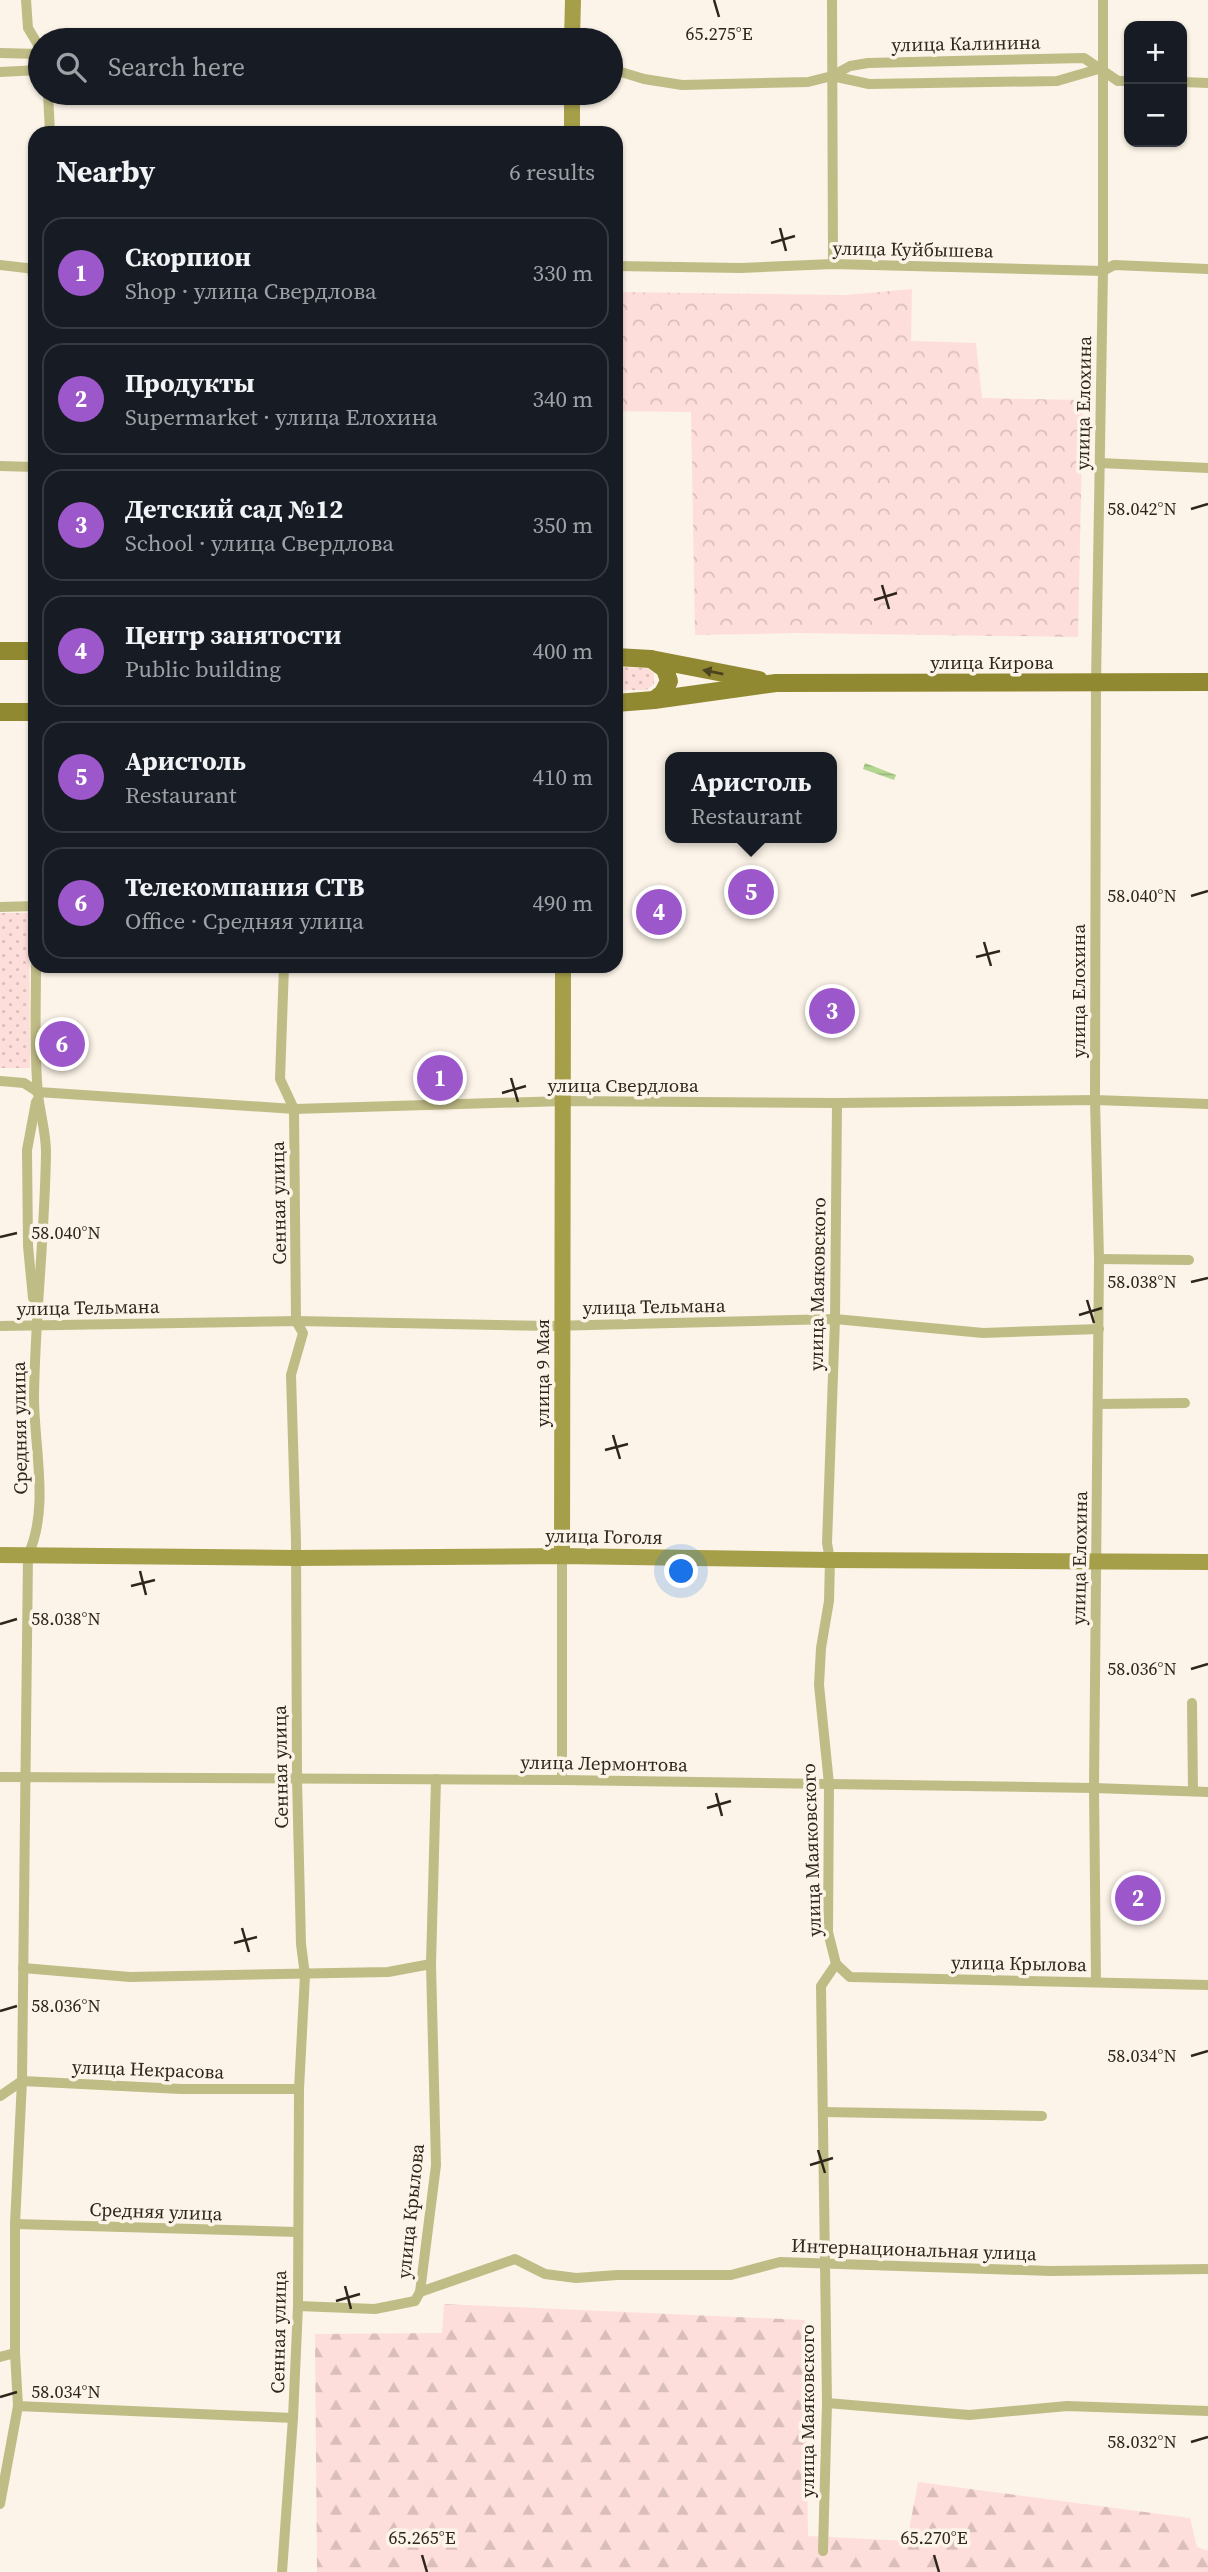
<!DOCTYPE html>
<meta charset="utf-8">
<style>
:root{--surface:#171b24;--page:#242831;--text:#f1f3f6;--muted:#9ea1a6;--line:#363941;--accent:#9c57cb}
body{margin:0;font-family:"Source Serif 4",serif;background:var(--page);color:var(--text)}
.controls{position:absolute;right:21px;top:21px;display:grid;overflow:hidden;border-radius:14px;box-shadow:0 2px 5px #0004}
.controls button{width:63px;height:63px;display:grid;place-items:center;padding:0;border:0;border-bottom:2px solid var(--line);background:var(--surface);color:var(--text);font:35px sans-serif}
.you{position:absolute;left:682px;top:1572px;width:24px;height:24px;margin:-18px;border:5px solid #fff;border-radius:50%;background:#1a73e8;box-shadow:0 0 0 10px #1a73e833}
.badge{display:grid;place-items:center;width:46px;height:46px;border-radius:50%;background:var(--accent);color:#fff;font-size:23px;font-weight:700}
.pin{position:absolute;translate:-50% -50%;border:4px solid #fff;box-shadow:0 2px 7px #0006}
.popup{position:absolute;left:665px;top:752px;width:172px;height:91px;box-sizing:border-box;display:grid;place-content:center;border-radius:14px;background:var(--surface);filter:drop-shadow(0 2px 5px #0005);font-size:23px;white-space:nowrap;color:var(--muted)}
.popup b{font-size:26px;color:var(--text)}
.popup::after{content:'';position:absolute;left:50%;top:100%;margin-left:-14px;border:14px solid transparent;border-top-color:var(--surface)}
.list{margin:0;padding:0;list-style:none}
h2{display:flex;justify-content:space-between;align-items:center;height:91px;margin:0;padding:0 28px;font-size:30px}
h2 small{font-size:23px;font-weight:400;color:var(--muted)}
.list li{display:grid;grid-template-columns:46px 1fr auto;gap:21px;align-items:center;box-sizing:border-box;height:112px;margin:0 14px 14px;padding:0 14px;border:2px solid var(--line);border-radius:21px}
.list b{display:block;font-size:26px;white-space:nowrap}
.list p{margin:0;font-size:23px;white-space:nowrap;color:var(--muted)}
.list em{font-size:23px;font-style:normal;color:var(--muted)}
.icon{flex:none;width:38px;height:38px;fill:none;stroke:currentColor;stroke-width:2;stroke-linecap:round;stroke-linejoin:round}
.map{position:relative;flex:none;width:1208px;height:2572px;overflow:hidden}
.search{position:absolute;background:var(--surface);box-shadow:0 2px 5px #0004;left:28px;top:28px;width:595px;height:77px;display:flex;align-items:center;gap:18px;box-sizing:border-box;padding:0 24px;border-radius:38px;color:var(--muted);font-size:26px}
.panel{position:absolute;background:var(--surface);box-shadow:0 2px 5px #0004;left:28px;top:126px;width:595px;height:847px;border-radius:21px}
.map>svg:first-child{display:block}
</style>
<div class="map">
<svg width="1208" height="2572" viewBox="0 0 1208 2572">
<defs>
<pattern id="grass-dots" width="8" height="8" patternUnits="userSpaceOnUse" patternTransform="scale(1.75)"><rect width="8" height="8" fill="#fededa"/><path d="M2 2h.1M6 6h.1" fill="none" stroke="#dabeba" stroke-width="1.8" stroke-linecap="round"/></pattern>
<pattern id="forest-firs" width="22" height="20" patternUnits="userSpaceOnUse" patternTransform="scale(1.75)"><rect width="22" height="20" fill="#fededa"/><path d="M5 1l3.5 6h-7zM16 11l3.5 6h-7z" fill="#dabeba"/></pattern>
<pattern id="park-crowns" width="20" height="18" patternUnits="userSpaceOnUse" patternTransform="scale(1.75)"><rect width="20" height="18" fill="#fededa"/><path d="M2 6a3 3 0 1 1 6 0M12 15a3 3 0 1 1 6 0" fill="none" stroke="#dabeba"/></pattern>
<pattern id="water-rules" width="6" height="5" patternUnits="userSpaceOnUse" patternTransform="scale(1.75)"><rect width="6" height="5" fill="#b3d691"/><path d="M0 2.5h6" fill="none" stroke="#9ab87c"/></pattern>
</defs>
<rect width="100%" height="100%" fill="#fcf4e8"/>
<!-- grass -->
<g fill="url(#grass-dots)">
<path d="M616,667L648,668L654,673V684L646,690H616Z"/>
<path d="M0,913H29L30,1068H0Z"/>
</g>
<!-- forest -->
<path fill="url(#forest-firs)" d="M444,2304L805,2320L808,2536L907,2541L918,2482L1190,2518L1197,2547L1208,2551V2572H317L315,2334L442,2333Z"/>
<!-- park -->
<path fill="url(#park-crowns)" d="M912,289L911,341L976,343L982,398L1083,400L1078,637L796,633L695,635L691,412L616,411V292L846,295Z"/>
<!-- water -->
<path fill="url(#water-rules)" d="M865,763L896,775L894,780L863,769Z"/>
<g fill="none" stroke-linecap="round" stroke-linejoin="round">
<!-- street -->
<g stroke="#c0bc86" stroke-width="10">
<path d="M26,0L28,28L40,48"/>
<path d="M832,0L833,264"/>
<path d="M0,53L40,54"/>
<path d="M611,69L644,79L682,85L808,82L832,76L869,84L1057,81L1102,68"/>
<path d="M0,72L40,70"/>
<path d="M832,76L850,66L868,63L1084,58L1118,81H1129"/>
<path d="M1182,82L1208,83"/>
<path d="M48,93L50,133"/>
<path d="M35,248L32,269L35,290"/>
<path d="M0,265L35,269"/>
<path d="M616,266L741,268L833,264L1103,271L1114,265L1208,269"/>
<path d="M35,440V488"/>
<path d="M1100,463L1208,468"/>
<path d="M0,466L35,467"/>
<path d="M35,641V693"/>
<path d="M35,870V933"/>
<path d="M0,907L35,906"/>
<path d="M0,1081L24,1083L38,1092L294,1109L564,1101L837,1103L1095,1100L1208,1104"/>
<path d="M1099,1259L1189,1260"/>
<path d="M33,1298L28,1246L27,1150L36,1102"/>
<path d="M0,1326L296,1321L550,1326L835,1319L983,1333L1099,1329"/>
<path d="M1098,1404L1185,1403"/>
<path d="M1192,1703L1193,1791"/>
<path d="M0,1777L562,1780L1094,1788L1208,1792"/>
<path d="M562,1780V1556"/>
<path d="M836,1964L850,1977L1208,1985"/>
<path d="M23,1968L130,1977L388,1972L431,1964"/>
<path d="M1096,1982L1094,1788L1099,1259L1095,1100L1096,682L1103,271V0"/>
<path d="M0,2096L22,2081L181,2089H299"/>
<path d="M823,2112L1042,2116"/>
<path d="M15,2224L297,2232"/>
<path d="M420,2292L515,2259L545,2274L576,2278L617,2275H731L780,2262L1050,2271L1208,2269"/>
<path d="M298,2306L375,2309L415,2301L420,2292L436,2165L431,1964L436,1779"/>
<path d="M0,2357L15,2353"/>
<path d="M827,2403L969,2415L1067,2406L1208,2411"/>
<path d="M18,2406L293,2418"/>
<path d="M0,2504L18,2406L15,2353V2224L22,2081L28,1555C50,1508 34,1448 34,1397C35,1315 45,1234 46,1152C46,1133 40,1113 38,1094C34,1052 36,1008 36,966"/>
<path d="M823,2551L827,2403L821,1986L836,1964L828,1932L829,1784L819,1685L821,1648L829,1601L830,1560L827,1543L835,1319L837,1103"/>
<path d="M282,2572L293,2418L298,2306L299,2089L305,1975L301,1944L297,1779L296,1541L291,1375L303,1333L296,1321L294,1109L280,1079L284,966"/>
</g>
<!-- secondary -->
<g stroke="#a69f49" stroke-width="16">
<path d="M572,40L573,0"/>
<path d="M572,133V93"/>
<path d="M0,1555L296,1558L562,1556L830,1560L1208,1562"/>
<path d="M562,1556L563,966"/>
</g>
<!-- primary -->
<g stroke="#918932" stroke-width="18">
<path d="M0,651H35"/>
<path d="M616,657L651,659L759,680"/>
<path d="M651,659L665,669L669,681L663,693L654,700"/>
<path d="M616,703L654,700L776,683L1208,682"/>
<path d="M0,712H35"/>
</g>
</g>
<!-- one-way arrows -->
<defs><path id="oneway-solid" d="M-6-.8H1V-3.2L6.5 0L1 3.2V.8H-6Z" transform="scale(1.75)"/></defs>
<use fill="#4c4421" href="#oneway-solid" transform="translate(713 672) rotate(-169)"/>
<!-- ticks -->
<path fill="none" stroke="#2e261a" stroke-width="2.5" d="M714,0L719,17M780,228L786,251M771,243L795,236M1191,509L1208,504M882,585L889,609M874,600L897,593M1191,896L1208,891M984,942L991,966M976,957L1000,951M511,1078L518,1102M502,1093L526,1086M0,1237L17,1233M1191,1282L1208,1278M1087,1300L1094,1323M1079,1315L1102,1308M613,1435L620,1459M605,1450L628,1444M140,1571L146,1595M131,1586L155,1580M0,1624L17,1619M1191,1669L1208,1664M716,1793L722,1816M707,1808L731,1801M242,1928L249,1952M234,1943L257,1937M0,2011L17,2006M1191,2056L1208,2051M818,2150L825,2173M810,2165L833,2158M345,2286L351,2309M336,2301L360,2294M0,2397L17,2392M1191,2442L1208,2437M422,2555L427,2572M934,2555L939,2572"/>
<g text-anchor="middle" stroke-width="7" stroke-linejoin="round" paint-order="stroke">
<!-- street labels -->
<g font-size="19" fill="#2e261a" stroke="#fcf4e8">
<text transform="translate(966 43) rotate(-1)" y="7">улица Калинина</text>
<text transform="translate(913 249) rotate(1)" y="7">улица Куйбышева</text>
<text transform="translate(1083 403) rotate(-89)" y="7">улица Елохина</text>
<text x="992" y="669">улица Кирова</text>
<text transform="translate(1078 991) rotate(-90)" y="7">улица Елохина</text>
<text x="623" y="1092">улица Свердлова</text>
<text transform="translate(278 1203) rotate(-91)" y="7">Сенная улица</text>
<text transform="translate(817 1284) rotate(-89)" y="7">улица Маяковского</text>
<text transform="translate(654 1306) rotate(-1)" y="7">улица Тельмана</text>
<text transform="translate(88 1307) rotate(-1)" y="7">улица Тельмана</text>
<text transform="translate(542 1373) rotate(-90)" y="7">улица 9 Мая</text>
<text transform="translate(19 1428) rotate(-91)" y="7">Средняя улица</text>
<text transform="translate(604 1536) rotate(1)" y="7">улица Гоголя</text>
<text transform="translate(1079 1558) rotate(-89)" y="7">улица Елохина</text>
<text transform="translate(604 1763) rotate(1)" y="7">улица Лермонтова</text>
<text transform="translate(280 1767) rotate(-91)" y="7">Сенная улица</text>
<text transform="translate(811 1850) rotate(-92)" y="7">улица Маяковского</text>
<text transform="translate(1019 1963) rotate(1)" y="7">улица Крылова</text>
<text transform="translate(148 2069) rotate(2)" y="7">улица Некрасова</text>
<text transform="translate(156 2211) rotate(2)" y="7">Средняя улица</text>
<text transform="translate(410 2211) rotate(-84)" y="7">улица Крылова</text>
<text transform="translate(914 2249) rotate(2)" y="7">Интернациональная улица</text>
<text transform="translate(278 2332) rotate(-89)" y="7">Сенная улица</text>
<text transform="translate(807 2411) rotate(-90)" y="7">улица Маяковского</text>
</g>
</g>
<g font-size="18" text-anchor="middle" fill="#2e261a" stroke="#fcf4e8" stroke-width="7" stroke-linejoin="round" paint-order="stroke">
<text x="719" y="40">65.275°E</text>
<text x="1142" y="515">58.042°N</text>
<text x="1142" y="902">58.040°N</text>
<text x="66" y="1239">58.040°N</text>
<text x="1142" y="1288">58.038°N</text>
<text x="66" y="1625">58.038°N</text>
<text x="1142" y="1675">58.036°N</text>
<text x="66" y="2012">58.036°N</text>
<text x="1142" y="2062">58.034°N</text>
<text x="66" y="2398">58.034°N</text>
<text x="1142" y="2448">58.032°N</text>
<text x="422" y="2544">65.265°E</text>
<text x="934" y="2544">65.270°E</text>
</g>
</svg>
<div class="controls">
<button>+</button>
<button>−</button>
</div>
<div class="you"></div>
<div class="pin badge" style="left:440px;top:1078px">1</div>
<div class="pin badge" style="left:1138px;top:1898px">2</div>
<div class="pin badge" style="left:832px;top:1011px">3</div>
<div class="pin badge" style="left:659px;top:912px">4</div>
<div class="pin badge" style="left:751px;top:892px">5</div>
<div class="popup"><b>Аристоль</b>Restaurant</div>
<div class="pin badge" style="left:62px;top:1044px">6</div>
<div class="search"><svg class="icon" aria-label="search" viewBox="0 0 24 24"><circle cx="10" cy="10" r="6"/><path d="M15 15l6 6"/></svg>Search here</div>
<section class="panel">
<h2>Nearby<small>6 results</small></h2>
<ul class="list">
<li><span class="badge">1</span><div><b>Скорпион</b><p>Shop · улица Свердлова</p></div><em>330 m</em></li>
<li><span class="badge">2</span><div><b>Продукты</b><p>Supermarket · улица Елохина</p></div><em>340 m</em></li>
<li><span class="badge">3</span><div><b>Детский сад №12</b><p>School · улица Свердлова</p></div><em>350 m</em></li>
<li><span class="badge">4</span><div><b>Центр занятости</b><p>Public building</p></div><em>400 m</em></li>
<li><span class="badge">5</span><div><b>Аристоль</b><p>Restaurant</p></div><em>410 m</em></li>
<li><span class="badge">6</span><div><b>Телекомпания СТВ</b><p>Office · Средняя улица</p></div><em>490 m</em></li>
</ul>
</section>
</div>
